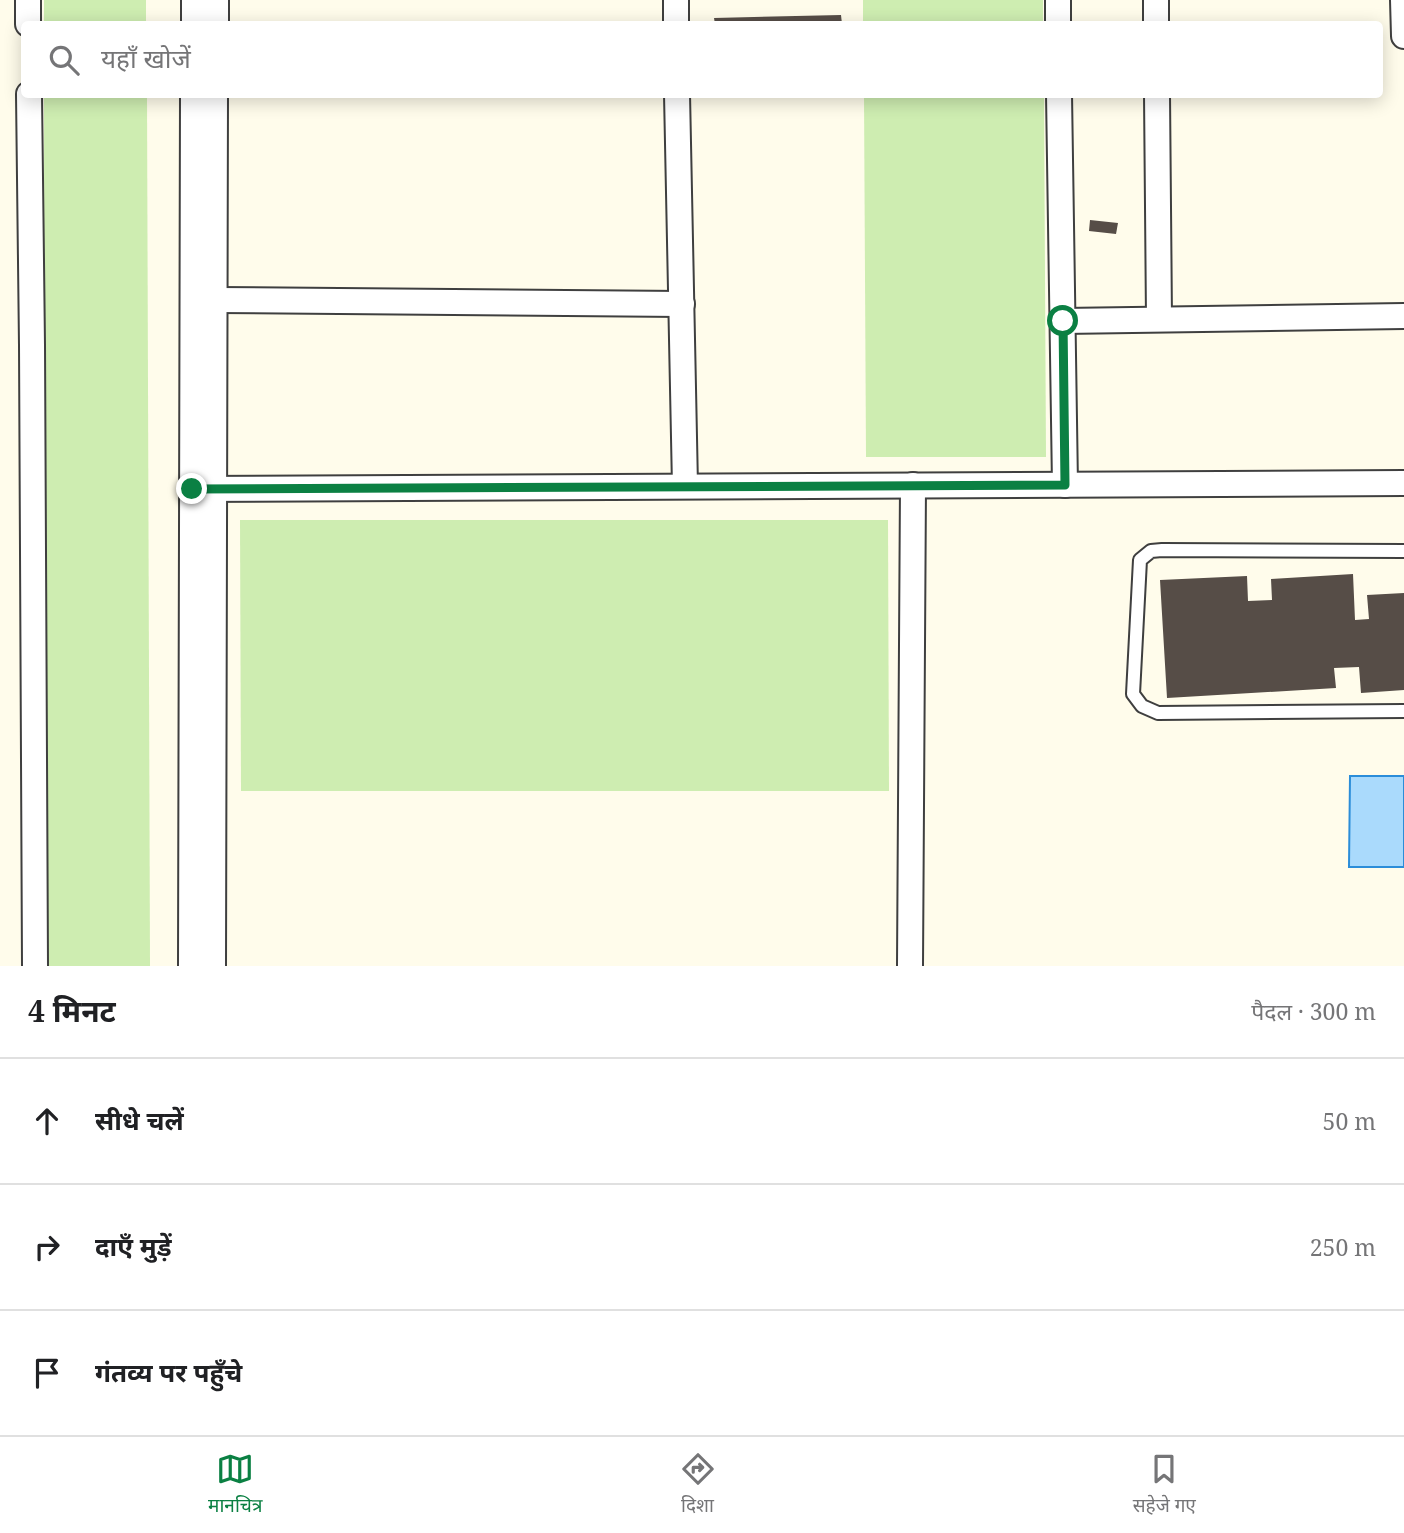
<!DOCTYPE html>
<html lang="hi">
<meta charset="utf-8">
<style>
:root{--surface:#fff;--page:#f2f2f2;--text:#202124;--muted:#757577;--line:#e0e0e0;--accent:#0b8043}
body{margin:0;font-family:"Noto Serif","Noto Sans Devanagari",serif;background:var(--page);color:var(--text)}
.stop{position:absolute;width:21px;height:21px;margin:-16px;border:5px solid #0b8043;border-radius:50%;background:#fff}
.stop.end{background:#0b8043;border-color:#fff;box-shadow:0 2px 7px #0008}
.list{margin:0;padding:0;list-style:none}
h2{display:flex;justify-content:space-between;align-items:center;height:91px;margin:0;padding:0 28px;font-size:30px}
h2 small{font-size:23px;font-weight:400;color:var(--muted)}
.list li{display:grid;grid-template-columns:46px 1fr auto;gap:21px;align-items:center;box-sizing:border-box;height:126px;padding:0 28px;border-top:2px solid var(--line)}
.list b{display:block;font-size:26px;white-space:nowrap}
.list em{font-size:23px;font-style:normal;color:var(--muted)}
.icon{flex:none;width:38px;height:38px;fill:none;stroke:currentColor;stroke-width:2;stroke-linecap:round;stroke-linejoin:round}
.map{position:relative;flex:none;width:1404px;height:966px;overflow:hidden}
.search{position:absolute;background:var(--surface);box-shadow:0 4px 18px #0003;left:21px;right:21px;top:21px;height:77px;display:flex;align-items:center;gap:18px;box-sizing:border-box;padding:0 24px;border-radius:7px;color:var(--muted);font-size:26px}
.sheet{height:469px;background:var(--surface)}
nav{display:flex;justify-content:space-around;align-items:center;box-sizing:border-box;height:98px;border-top:2px solid var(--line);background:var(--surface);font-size:19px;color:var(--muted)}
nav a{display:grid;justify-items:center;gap:4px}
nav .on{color:var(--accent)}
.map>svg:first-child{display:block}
</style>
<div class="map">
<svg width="1404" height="966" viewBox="0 0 1404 966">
<rect width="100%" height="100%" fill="#fffceb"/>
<!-- green -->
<g fill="#ceedb1">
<rect x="44" y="0" width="102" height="24"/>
<rect x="863" y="0" width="180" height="24"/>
<path d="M44,95H147L150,966H45Z"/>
<path d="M864,95H1044L1046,457H866Z"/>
<path d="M240,520H888L889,791H241Z"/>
</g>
<!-- water -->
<path fill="#aadafc" stroke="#2b8dd9" stroke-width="2" d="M1350,776H1404V867H1349Z"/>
<!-- building -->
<g fill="#564d47">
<path d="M841,15L842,24H715L714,18Z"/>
<path d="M1090,220L1118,223L1116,234L1089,231Z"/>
<path d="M1353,574L1355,620L1369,619L1367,595L1404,593V690L1361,693L1359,667L1334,668L1336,688L1167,698L1160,580L1247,576L1248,601L1272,600L1271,579Z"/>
</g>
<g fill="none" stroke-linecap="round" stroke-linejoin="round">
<defs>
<path id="lane" d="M1404,551L1162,550L1151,551L1140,560L1133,694L1142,706L1158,713L1404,711"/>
<g id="street">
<path d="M28,0V24"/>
<path d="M676,0V24"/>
<path d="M1058,0V24"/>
<path d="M1156,0V24"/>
<path d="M1403,0L1404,36"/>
<path d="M194,24V0"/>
<path d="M216,24V0"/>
<path d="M29,94L32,345L35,966"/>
<path d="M677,94L685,486"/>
<path d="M1059,94L1065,485"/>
<path d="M1157,94L1159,319"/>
<path d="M215,300L682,304"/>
<path d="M1063,321L1404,316"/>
<path d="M192,489L1404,483"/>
<path d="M191,966L193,94"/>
<path d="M213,966L215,94"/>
<path d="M910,966L913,485"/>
</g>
</defs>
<!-- lane casing -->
<use href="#lane" stroke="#3f3f3f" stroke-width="16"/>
<!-- street casing -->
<use href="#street" stroke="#3f3f3f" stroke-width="28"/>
<!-- lane -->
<use href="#lane" stroke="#fff" stroke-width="12"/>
<!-- street -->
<use href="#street" stroke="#fff" stroke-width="24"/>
</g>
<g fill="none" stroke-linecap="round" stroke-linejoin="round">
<!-- route -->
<path stroke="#0b8043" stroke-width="9" d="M192,489L1065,485L1063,321"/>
</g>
</svg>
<div class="stop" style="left:1063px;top:321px"></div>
<div class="stop end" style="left:192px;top:489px"></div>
<div class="search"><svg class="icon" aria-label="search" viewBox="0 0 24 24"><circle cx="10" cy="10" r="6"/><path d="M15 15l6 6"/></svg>यहाँ खोजें</div>
</div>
<section class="sheet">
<h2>4 मिनट<small>पैदल · 300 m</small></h2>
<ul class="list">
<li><svg class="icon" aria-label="ahead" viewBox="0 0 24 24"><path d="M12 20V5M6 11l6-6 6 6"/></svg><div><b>सीधे चलें</b></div><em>50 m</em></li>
<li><svg class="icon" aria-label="right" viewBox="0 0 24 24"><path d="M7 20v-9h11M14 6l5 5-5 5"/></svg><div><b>दाएँ मुड़ें</b></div><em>250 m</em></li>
<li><svg class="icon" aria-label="arrive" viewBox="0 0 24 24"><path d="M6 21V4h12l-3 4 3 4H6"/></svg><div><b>गंतव्य पर पहुँचे</b></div></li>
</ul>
</section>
<nav>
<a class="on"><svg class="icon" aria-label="map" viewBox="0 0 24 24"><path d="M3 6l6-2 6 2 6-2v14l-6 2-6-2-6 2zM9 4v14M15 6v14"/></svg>मानचित्र</a>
<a><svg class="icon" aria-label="directions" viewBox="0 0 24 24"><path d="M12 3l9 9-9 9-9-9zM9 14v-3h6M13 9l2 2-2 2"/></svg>दिशा</a>
<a><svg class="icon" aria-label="saved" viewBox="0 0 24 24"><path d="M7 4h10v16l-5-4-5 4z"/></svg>सहेजे गए</a>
</nav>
